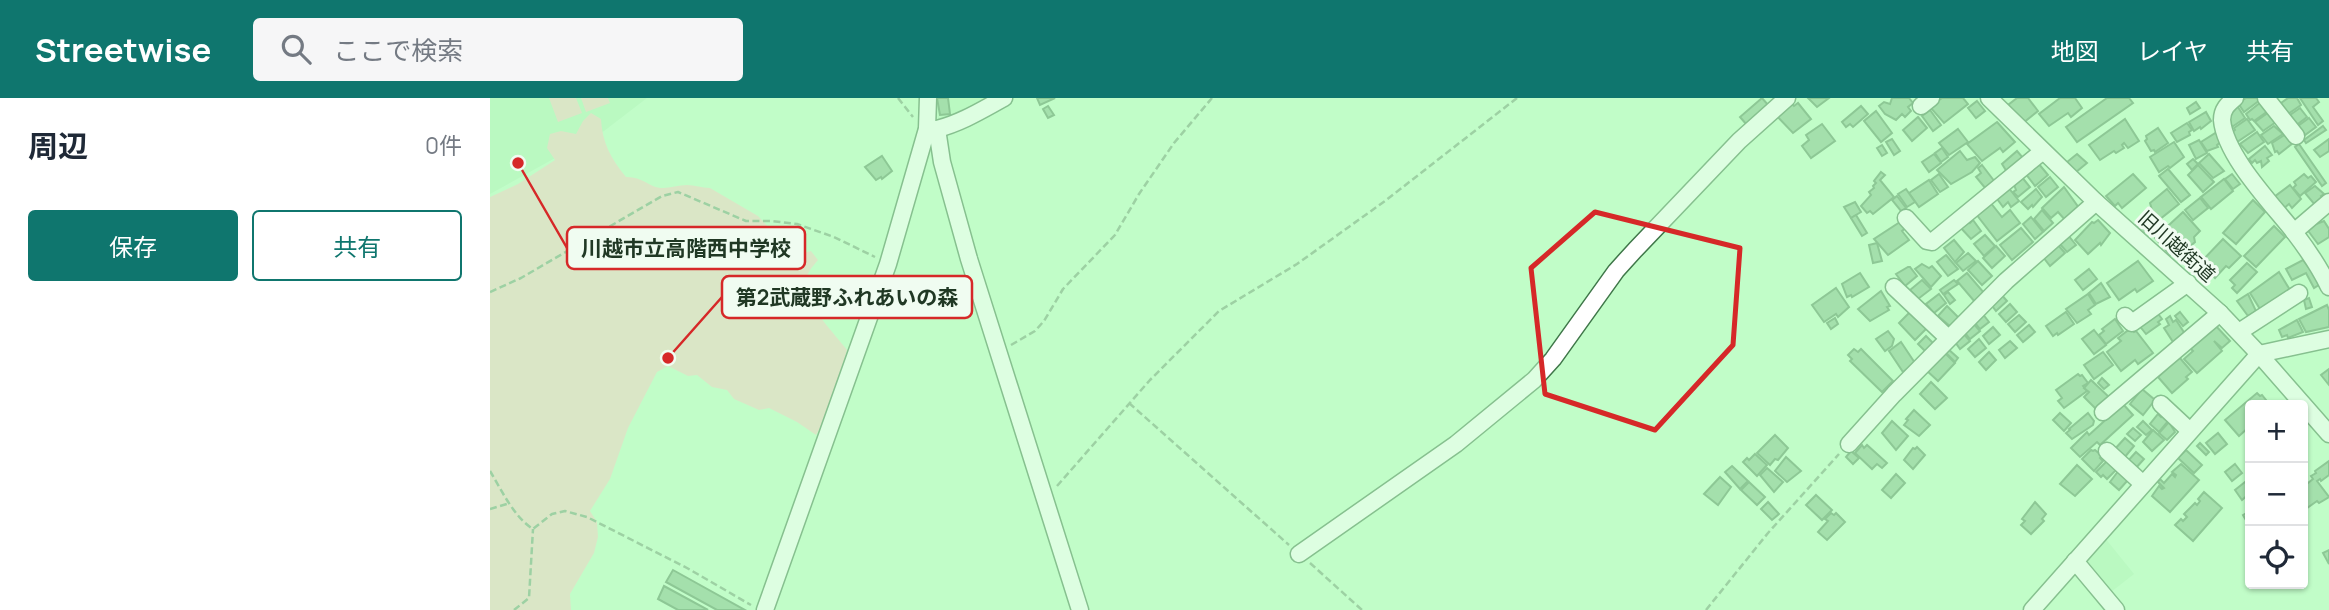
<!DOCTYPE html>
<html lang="ja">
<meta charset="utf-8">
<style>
:root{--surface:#fff;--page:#f6f6f7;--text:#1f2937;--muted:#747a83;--line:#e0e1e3;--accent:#0f766e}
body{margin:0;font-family:Manrope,"Noto Sans JP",sans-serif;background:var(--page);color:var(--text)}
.controls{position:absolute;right:21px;bottom:21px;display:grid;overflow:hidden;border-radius:7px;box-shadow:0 2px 5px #0004}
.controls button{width:63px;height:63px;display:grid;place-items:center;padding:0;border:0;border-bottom:2px solid var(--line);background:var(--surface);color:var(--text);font:35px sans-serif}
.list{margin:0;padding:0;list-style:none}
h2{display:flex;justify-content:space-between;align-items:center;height:91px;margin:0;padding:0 28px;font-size:30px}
h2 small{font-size:23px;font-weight:400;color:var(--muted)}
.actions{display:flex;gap:14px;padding:21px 28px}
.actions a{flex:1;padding:16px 0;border:2px solid var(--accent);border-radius:7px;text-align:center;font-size:24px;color:var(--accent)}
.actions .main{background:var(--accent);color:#fff}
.icon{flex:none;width:38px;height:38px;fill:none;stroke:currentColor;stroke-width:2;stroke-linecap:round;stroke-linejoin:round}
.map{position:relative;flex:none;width:1839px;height:512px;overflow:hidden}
header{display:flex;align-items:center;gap:42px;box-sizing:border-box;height:98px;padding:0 35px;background:var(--accent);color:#fff}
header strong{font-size:33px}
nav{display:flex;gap:38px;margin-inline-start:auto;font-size:24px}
.search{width:490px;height:63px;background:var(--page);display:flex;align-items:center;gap:18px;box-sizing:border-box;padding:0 24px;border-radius:7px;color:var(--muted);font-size:26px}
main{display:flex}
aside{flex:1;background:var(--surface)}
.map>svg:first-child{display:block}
</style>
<header>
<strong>Streetwise</strong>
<div class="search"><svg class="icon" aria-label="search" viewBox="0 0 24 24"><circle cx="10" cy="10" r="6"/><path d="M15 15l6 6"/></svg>ここで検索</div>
<nav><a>地図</a><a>レイヤ</a><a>共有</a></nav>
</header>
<main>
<aside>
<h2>周辺<small>0件</small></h2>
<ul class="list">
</ul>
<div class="actions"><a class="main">保存</a><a>共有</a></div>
</aside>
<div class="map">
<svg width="1839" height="512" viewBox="0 0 1839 512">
<rect width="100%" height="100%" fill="#c1fdc8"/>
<!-- built -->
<g fill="#b1f3b9">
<path d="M0,0H157L114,33L0,96Z"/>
<path d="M446,0H500L459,21L448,22Z"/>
<path d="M1615,440L1644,476L1621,494L1598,466L1597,461Z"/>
</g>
<!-- green -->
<g fill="#f8cbc4">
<path d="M59,0H86L92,15L68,24Z"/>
<path d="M91,0H118L120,5L96,14Z"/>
<path d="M101,15L111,21C112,44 121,61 136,79C148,79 153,83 163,88C174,93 185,87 197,87C205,87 212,90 220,90L268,118L305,157L321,153L328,162C322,169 315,177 315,187C316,207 345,236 357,252L340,312L326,337L307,324L279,310L269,312L244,301L237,292L222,289L207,277L198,278L178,268L167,274L138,330L120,381L100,413L107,424L108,439L104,455L80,496L81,512H0V99L28,86L65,62L57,50L60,36L71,33L86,36L93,23Z"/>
</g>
<!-- building -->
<g fill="#80bd89" stroke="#4f8758" stroke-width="2">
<path d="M447,0H458L460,16L450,17Z"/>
<path d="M547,0H565L550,7Z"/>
<path d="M1272,0L1279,8L1257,27L1250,19Z"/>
<path d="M1318,0H1339L1327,9Z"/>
<path d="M1402,0H1419L1423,5L1418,9L1421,13L1415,19L1412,16L1406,22L1395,16L1389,8L1394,4L1400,6Z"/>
<path d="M1452,0H1473L1478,6L1454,25L1440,9Z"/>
<path d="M1527,0H1538L1548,13L1533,25L1518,7Z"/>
<path d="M1570,0H1585L1592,10L1581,19L1578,15L1559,28L1549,16Z"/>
<path d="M1617,0H1639L1643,5L1587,44L1576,29Z"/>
<path d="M1756,0H1769L1770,2L1754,14L1748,5Z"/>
<path d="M1798,0H1807L1811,7L1798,16L1791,5Z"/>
<path d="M1810,0H1826L1829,4L1823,9L1833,23L1828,27Z"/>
<path d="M1299,2L1304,8L1308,5L1321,21L1303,35L1284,15Z"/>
<path d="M1487,3L1495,13L1486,20L1478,10Z"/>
<path d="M1706,4L1710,10L1700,16L1697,10Z"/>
<path d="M1771,4L1778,13L1764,23L1762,21L1760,22L1756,16Z"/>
<path d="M1746,6L1755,20L1742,29L1737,12Z"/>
<path d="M558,8L564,17L558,20L553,11Z"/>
<path d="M1371,8L1378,16L1363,29L1360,26L1356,29L1352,24Z"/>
<path d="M1810,10L1817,19L1804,29L1800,23L1803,21L1800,17Z"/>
<path d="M1440,12L1451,27L1443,33L1432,18Z"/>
<path d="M1386,13L1402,35L1391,44L1374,23Z"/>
<path d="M1716,14L1721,23L1711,31L1710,29L1704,33L1699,24Z"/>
<path d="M1779,14L1786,24L1773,33L1765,24Z"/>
<path d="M1428,19L1437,30L1422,43L1413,32Z"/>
<path d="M1819,20L1826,29L1815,37L1808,28Z"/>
<path d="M1635,21L1649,43L1638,50L1634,45L1632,47L1634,50L1626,55L1624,53L1610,62L1599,47Z"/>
<path d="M1757,21L1765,32L1747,44L1741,35L1745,32L1744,30Z"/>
<path d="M1507,24L1525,44L1513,54L1510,50L1492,63L1477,46Z"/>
<path d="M1697,25L1702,32L1699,34L1700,37L1687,44L1681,35Z"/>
<path d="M1332,26L1345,43L1321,60L1312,48L1319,42L1316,37Z"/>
<path d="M1784,28L1793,36L1778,46L1771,37Z"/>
<path d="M1833,28L1836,32L1816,45L1814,42Z"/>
<path d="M1668,30L1678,45L1665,54L1664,52L1661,53L1655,43L1657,41L1656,38Z"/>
<path d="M1468,31L1478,44L1459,57L1449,45Z"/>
<path d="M1727,34L1732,43L1727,47L1728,49L1717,53L1711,44Z"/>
<path d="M1767,34L1774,44L1758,55L1750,46Z"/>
<path d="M1796,36L1803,45L1789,56L1787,53L1785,54L1782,45Z"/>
<path d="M1402,41L1410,53L1404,57L1396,44Z"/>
<path d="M1839,41V53L1830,59L1824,52Z"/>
<path d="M1709,42L1717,55L1706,61L1699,47Z"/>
<path d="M1684,44L1694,59L1680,70L1678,68L1669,74L1660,59Z"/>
<path d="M1809,46L1836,85L1832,88L1805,49Z"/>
<path d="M1392,47L1397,55L1392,58L1387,50Z"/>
<path d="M1775,48L1782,57L1777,60L1779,63L1772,69L1771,63L1767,65L1765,62L1762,65L1759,61Z"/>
<path d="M1452,50L1458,59L1451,64L1445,55Z"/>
<path d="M1470,53L1477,62L1485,59L1490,65L1482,74L1461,86L1447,72Z"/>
<path d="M1527,53L1534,61L1517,74L1512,66Z"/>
<path d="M1444,56L1451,65L1439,74L1432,64Z"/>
<path d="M1587,56L1597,65L1586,74L1577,64Z"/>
<path d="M1719,56L1734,73L1723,80L1709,65Z"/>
<path d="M392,58L402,73L392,81L391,79L386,82L375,69Z"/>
<path d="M1703,61L1708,66L1702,72L1697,66Z"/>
<path d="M1548,65L1558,77L1545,88L1535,75Z"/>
<path d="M1492,67L1505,84L1496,91L1486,79L1491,75L1488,70Z"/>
<path d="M1708,67L1724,84L1713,94L1698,77Z"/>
<path d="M1678,71L1700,97L1691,104L1669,78Z"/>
<path d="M1391,74L1395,77L1390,82L1404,99L1383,116L1380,113L1377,115L1371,108L1381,97L1379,94L1384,90L1383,88L1386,85L1384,83Z"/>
<path d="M1449,76L1458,89L1450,94L1441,82Z"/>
<path d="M1643,76L1656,90L1632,110L1628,105L1625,108L1616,98Z"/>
<path d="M1742,76L1750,86L1743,91L1735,81Z"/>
<path d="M1814,76L1818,80L1821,78L1826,84L1810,98L1803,90L1806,87L1804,84Z"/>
<path d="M1531,78L1540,89L1528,99L1523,94L1526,92L1523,84Z"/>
<path d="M1560,79L1568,89L1556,99L1548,89Z"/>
<path d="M1734,81L1743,93L1721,111L1711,99Z"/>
<path d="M1439,82L1448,96L1429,109L1419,95Z"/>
<path d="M1800,87L1811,101L1802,110L1799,106L1793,111L1784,99Z"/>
<path d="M1825,88L1834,96L1831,98L1833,101L1825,107L1815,95Z"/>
<path d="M1518,89L1529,103L1521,109L1518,104L1513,109L1505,98Z"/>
<path d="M1574,89L1589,110L1576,123L1568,114L1561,120L1552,110Z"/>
<path d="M1416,91L1425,104L1417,109L1408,96Z"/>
<path d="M1546,91L1552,99L1543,109L1542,107L1538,111L1531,104Z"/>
<path d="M1677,91L1689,106L1660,129L1653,119L1662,112L1660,105Z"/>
<path d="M1407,98L1416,110L1411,113L1402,102Z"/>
<path d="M1710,100L1718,110L1703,122L1695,112Z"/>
<path d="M1763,102L1775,114L1746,146L1733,135Z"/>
<path d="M1365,104L1371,114L1361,120L1354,109Z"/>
<path d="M1500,104L1512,119L1520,112L1530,125L1507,143L1486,116Z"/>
<path d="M1552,112L1563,125L1554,133L1544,121Z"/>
<path d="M1693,114L1710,133L1704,139L1705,144L1698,150L1692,146L1680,157L1665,140Z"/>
<path d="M1366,117L1377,135L1372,138L1361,120Z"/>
<path d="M1541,119L1553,134L1545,141L1533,126Z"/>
<path d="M1652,121L1659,130L1651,137L1644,128Z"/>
<path d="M1413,122L1418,128L1412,133L1419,142L1398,157L1384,141Z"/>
<path d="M1478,122L1480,125L1483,122L1491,133L1481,141L1470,129Z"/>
<path d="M1608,122L1620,135L1611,147L1610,145L1598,156L1585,142L1602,124L1604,125Z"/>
<path d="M1834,123L1839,131V139L1828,146L1816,130Z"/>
<path d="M1784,128L1795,139L1766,169L1754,158Z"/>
<path d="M1531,130L1543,144L1522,162L1510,147Z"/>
<path d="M1495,137L1505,148L1494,158L1484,146Z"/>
<path d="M1578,137L1586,147L1577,154L1569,145Z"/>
<path d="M1733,141L1751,158L1739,170L1736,168L1725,180L1710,165Z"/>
<path d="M1464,142L1474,154L1465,164L1454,150Z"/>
<path d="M1387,145L1392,163L1383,165L1379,147Z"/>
<path d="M1568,147L1575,155L1560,168L1553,159Z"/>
<path d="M1506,148L1515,158L1502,170L1493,160Z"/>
<path d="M1478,155L1486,163L1473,173L1466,165Z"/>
<path d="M1456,157L1468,171L1458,178L1447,164Z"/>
<path d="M1813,162L1819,170L1822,168L1832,185L1824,190L1816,175L1802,182L1796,171Z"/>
<path d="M1488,163L1502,178L1492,187L1478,172Z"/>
<path d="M1648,163L1663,183L1647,194L1645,191L1629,202L1617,185Z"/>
<path d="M1757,165L1767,174L1747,195L1742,190L1745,187L1740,182Z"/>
<path d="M1432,166L1439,170L1442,168L1451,178L1441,189L1425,171Z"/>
<path d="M1418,169H1420L1427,178L1415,188L1406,176Z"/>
<path d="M1599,171L1607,181L1593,192L1585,182Z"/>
<path d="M1789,174L1800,192L1770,211L1760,195Z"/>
<path d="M1370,175L1379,189L1362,199L1361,197L1357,199L1352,186Z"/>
<path d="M1477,175L1495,196L1485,204L1467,183Z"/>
<path d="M1432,182L1441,191L1428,201L1420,192Z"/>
<path d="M1464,182L1468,186L1453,196L1450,192Z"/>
<path d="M1611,185L1620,199L1606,206L1599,195Z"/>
<path d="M1346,190L1359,209L1348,219L1346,216L1334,224L1322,207Z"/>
<path d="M1391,193L1400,208L1397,209L1399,212L1380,223L1368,211Z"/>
<path d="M1458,194L1465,202L1460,206L1454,197Z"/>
<path d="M1510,195L1517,203L1506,213L1500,205Z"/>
<path d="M1449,196L1456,205L1444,215L1436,206Z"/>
<path d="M1598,196L1605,207L1598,212L1601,216L1587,225L1576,211Z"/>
<path d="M1758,196L1766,213L1758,218L1747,203Z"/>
<path d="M1819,200L1822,209L1816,211L1814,202Z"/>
<path d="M1520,206L1527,214L1516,224L1509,216Z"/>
<path d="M1837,207L1839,212V229L1816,234L1809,221Z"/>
<path d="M1457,208L1469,220L1461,229L1448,218Z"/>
<path d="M1421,213L1437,230L1425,242L1409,225Z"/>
<path d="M1666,213L1672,221L1668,224L1670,226L1656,236L1648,226Z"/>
<path d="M1576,214L1584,226L1568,237L1567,235L1563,238L1556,228Z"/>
<path d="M1690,214L1698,224L1693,228L1685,218Z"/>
<path d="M1492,215L1499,224L1490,231L1482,221Z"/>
<path d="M1529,217L1536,224L1525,234L1518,226Z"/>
<path d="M1680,218L1683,224L1686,222L1697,239L1685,247L1674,230L1679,227L1676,221Z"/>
<path d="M1345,220L1348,226L1341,231L1337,225Z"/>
<path d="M1625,221L1633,233L1616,246L1609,237L1614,233L1612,231Z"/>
<path d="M1807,222L1813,234L1798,240L1797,237L1792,239L1789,232Z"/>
<path d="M1483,225L1490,233L1480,241L1472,231Z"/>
<path d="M1539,227L1545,234L1533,244L1527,237Z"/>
<path d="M1725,227L1740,243L1732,250L1724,243L1732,253L1707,275L1694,261L1703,253L1700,250Z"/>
<path d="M1503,229L1510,237L1499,246L1493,238Z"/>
<path d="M1641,230L1644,234L1646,233L1663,255L1648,266L1645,262L1631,273L1617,254L1631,243L1628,240Z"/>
<path d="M1604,232L1616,247L1604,256L1592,241Z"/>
<path d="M1398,233L1404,241L1402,248L1395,253L1386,241Z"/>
<path d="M1473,235L1480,243L1470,251L1463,241Z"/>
<path d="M1436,238L1444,246L1436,254L1428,246Z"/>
<path d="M1489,241L1496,250L1485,259L1478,251Z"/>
<path d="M1520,243L1527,250L1515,260L1509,252Z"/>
<path d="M1411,244L1425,265L1413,274L1399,253Z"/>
<path d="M1457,250L1468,260L1465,264L1454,253Z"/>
<path d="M1364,251L1368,254L1371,251L1403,283L1392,294L1360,263L1362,261L1358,257Z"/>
<path d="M1453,253L1465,265L1448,283L1436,272Z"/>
<path d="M1499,254L1506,262L1496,272L1489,264Z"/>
<path d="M1613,254L1623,267L1604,281L1594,267Z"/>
<path d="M1689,259L1702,274L1696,279L1698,281L1682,295L1668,279Z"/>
<path d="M1839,271V287L1831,277Z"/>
<path d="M1588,276L1590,278L1592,277L1598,285L1593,288L1597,293L1574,310L1568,303L1572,300L1566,292Z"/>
<path d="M1612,280L1619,287L1614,291L1608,285Z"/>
<path d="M1601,282L1620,300L1608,313L1594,299L1599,294L1594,290Z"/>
<path d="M1441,284L1457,300L1445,311L1430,296Z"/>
<path d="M1652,291L1665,302L1653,317L1640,306Z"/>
<path d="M1767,295L1770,298L1772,297L1780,307H1760V328L1749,338L1735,322Z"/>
<path d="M1633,306L1643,317L1610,347L1607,344L1590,359L1581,350L1597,334L1599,337Z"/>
<path d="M1424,312L1440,327L1429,338L1414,327L1418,322L1416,321Z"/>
<path d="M1570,315L1581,325L1574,333L1563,322Z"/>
<path d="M1598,315L1604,323L1603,327L1582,341L1576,335L1580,332L1579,331Z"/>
<path d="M1668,316L1671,319L1673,316L1679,322L1669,334L1660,326Z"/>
<path d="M1402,323L1418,338L1406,352L1392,335Z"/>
<path d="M1653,323L1662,332L1656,337L1647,329Z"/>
<path d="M1679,324L1685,334L1677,342L1669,335Z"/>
<path d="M1643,330L1651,337L1645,343L1637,336Z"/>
<path d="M1663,332L1674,342L1662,353L1653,344Z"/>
<path d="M1728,335L1737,346L1725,356L1716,345Z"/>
<path d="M1285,337L1298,350L1288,362L1285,361L1280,367L1267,355Z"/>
<path d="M1635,340L1644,348L1634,360L1624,352Z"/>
<path d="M1710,345L1719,354L1716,357L1707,348Z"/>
<path d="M1372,347L1374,350L1377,347L1397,365L1392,370L1387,366L1382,371L1365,355Z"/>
<path d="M1427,349L1435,357L1423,371L1414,362L1423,350L1425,351Z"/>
<path d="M1601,352L1603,353L1605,352L1612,358L1610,360L1613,363L1604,373L1592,361Z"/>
<path d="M1696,352L1712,367L1704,375L1688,360Z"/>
<path d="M1361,353L1369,360L1363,366L1356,359Z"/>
<path d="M1646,354L1654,361L1645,371L1637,364Z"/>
<path d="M1265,356L1277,367L1267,378L1253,364L1257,360L1259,362Z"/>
<path d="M1296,359L1311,373L1297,384L1285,373Z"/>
<path d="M1619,361L1627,371L1617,381L1613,377L1611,379L1606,374Z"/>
<path d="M1839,363V377L1831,383L1830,381L1827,383L1839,399L1829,405L1827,403L1813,413V389L1823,381L1821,378L1826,375L1825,373Z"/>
<path d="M1691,366L1709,382L1680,414L1662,398L1669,388L1672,391L1674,390L1668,384L1670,381L1674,385L1682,376L1685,379L1686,377L1682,374Z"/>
<path d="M1745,366L1752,375L1742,383L1735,374Z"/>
<path d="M1587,367L1602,381L1585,398L1570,386Z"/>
<path d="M1242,368L1258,383L1250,391L1235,374Z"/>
<path d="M1277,370L1293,384L1284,394L1270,377Z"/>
<path d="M1629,372L1638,382L1629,392L1620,384Z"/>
<path d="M1406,376L1415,385L1401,400L1392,392Z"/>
<path d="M1230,379L1241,389L1228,407L1214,396Z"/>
<path d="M1760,380V395L1752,402L1745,392Z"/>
<path d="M1259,384L1275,399L1267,407L1251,392Z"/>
<path d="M1714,394L1732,410L1703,443L1685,427L1691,421L1693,423L1697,419L1694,416L1705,405L1707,407L1710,403L1708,401Z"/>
<path d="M1326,397L1342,412L1332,422L1316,407Z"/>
<path d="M1278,404L1289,416L1282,422L1271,411Z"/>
<path d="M1545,404L1556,416L1552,421L1554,423L1541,436L1531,427L1535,423L1532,421Z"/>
<path d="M1760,413V429L1753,417Z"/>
<path d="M1341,415L1344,417L1346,415L1355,424L1337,442L1328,434L1338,423L1335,421Z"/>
<path d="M1839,452V466L1833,455Z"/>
<path d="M183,472L255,512H227L176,484Z"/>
<path d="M174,488L218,512H188L168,501Z"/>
</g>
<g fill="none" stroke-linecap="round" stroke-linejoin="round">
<defs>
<g id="minor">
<path d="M1499,0L1606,104L1730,215L1769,256L1839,336"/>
<path d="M1745,0C1738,6 1732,11 1732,22C1735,58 1783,107 1804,134C1817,151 1830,170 1839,189"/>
<path d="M1776,0L1806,38"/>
<path d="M1431,8L1441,0"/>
<path d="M437,31H447L452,64L479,161L590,512"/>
<path d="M447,31C471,25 492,12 514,0"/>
<path d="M1416,120L1437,143L1442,144L1553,53"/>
<path d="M1804,134L1839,104"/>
<path d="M1404,189L1458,240"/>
<path d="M1635,218L1642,225L1698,185"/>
<path d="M1749,234L1809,195"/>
<path d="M1671,306L1700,333"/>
<path d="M1613,314L1730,215"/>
<path d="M1359,346L1404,296L1516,183L1606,104"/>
<path d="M1617,353L1653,386"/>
<path d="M809,456L966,346L1044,282L1063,261L1126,173L1145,152L1249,43L1297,0"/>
<path d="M1585,463L1626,512"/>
<path d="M275,512L398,166L437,31L438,0"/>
<path d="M1542,512L1769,256L1839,241"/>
</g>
</defs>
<!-- minor casing -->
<use href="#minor" stroke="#3f7749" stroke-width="19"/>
<!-- path -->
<g stroke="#719b76" stroke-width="2.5" stroke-dasharray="7 3.5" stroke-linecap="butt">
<path d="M408,0L423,19"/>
<path d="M0,194L31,180L172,98L188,94L256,123H282L307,126L344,139L385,159"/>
<path d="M521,247L545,233L554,223L573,191L625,137L649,96L684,45L722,0"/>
<path d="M639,305L799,447"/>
<path d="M0,373C12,393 24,419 43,431L62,416L75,413L97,419L197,470L261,507"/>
<path d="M567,388L660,282L729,213L807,166L895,103L1027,0"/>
<path d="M0,411L20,405"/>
<path d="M820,465L872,512"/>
<path d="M24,512L39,500L43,431"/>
<path d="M1216,512L1278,435L1349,356"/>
</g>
<!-- minor -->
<use href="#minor" stroke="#fff" stroke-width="16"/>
</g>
<!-- marked area -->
<path d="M0 0H1839V512H0ZM1105,114L1250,150L1243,247L1165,332L1055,296L1041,170Z" fill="#c1fdc8" fill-opacity=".55" fill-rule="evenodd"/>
<path fill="none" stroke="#d62828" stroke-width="5" stroke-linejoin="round" d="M1105,114L1250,150L1243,247L1165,332L1055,296L1041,170Z"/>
<g text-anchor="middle" stroke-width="6" stroke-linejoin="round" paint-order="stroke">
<!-- street labels -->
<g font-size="19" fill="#203824" stroke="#f0fcf1">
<text transform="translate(1687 148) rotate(42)" y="7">旧川越街道</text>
</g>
</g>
<!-- callouts -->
<path fill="none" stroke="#d62828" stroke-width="2.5" d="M28 65L77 150M178 260L232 199"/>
<g fill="#d62828" stroke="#f0fcf1" stroke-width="2.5">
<circle cx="28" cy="65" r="7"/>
<circle cx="178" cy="260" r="7"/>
</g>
<g fill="#f0fcf1" stroke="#d62828" stroke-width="2.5">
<rect x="77" y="129" width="238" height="42" rx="7"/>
<rect x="232" y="178" width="250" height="42" rx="7"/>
</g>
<g font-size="21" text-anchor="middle" font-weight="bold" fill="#203824">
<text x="196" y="158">川越市立高階西中学校</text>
<text x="357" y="207">第2武蔵野ふれあいの森</text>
</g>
</svg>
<div class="controls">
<button>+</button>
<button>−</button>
<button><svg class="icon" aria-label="locate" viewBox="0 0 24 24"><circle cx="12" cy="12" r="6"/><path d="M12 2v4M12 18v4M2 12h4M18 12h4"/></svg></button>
</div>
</div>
</main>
